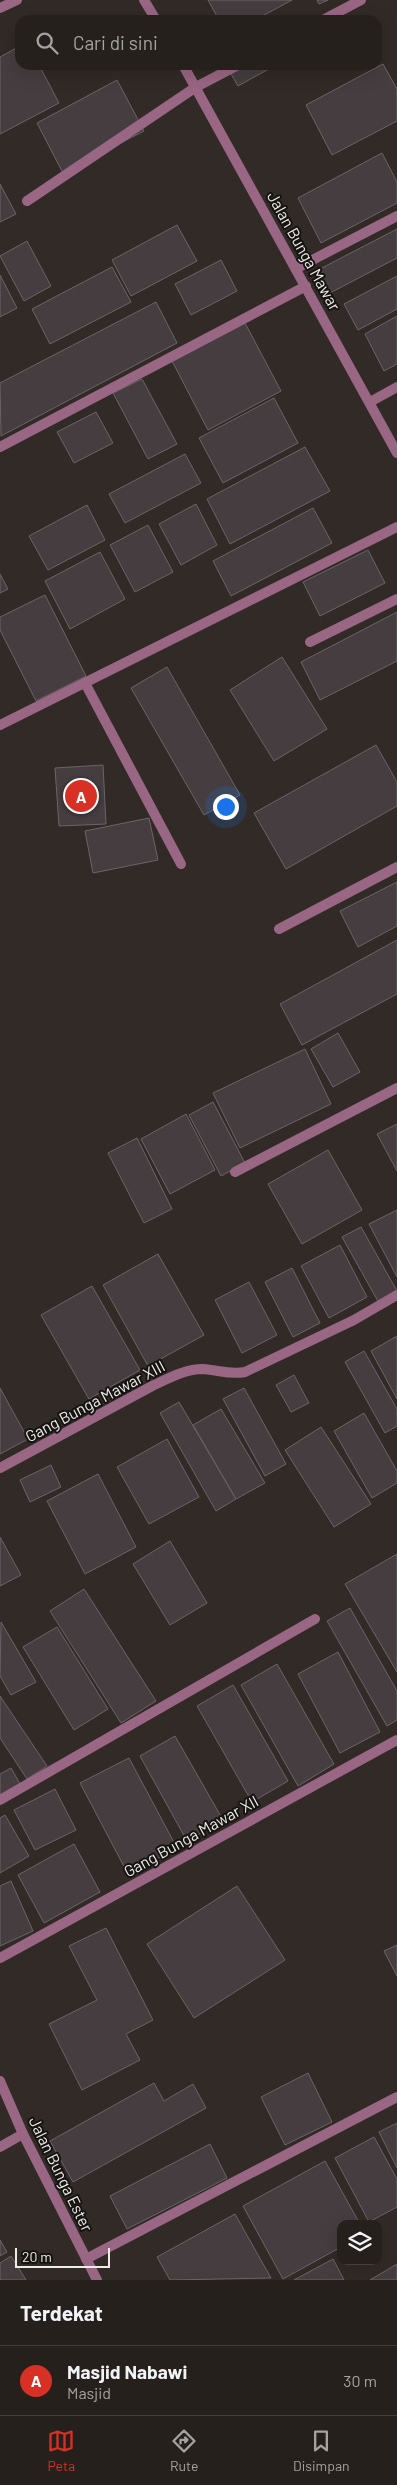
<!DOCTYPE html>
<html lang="id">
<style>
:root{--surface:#25201c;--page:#2d2825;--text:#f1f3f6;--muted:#a3a3a3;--line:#423e3b;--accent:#d93025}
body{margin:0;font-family:Barlow,sans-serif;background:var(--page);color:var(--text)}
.controls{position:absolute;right:15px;bottom:15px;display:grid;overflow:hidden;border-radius:10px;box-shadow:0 5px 20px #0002}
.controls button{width:45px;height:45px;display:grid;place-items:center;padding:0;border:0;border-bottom:1px solid var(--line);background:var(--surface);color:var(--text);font:25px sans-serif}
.scale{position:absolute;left:15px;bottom:12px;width:95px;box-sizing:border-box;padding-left:5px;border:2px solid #efebe8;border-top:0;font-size:14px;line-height:18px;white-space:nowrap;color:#efebe8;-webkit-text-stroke:4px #161412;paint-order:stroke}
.you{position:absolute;left:225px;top:806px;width:18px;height:18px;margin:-12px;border:4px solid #fff;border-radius:50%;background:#1a73e8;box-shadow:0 0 0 8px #1a73e833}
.badge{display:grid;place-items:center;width:32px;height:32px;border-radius:50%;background:var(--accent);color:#fff;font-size:16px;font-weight:700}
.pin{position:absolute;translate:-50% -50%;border:2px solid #fff;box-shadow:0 1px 5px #0006}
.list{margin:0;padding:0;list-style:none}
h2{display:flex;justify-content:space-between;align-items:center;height:65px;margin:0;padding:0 20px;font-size:21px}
h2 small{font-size:16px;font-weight:400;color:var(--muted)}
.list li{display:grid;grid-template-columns:32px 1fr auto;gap:15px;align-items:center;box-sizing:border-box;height:70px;padding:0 20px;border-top:1px solid var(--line)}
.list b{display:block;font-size:19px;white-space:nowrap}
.list p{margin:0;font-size:16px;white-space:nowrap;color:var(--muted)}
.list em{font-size:16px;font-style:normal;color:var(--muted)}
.icon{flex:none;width:28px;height:28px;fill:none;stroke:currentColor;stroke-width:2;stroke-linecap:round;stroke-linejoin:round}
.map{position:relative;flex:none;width:397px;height:2280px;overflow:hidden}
.search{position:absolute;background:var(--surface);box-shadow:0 5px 20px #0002;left:15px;right:15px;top:15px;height:55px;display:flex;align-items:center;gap:12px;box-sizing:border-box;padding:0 18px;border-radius:15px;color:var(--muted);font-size:19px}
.sheet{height:135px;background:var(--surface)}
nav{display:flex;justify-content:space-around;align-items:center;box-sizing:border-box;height:70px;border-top:1px solid var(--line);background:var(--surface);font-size:14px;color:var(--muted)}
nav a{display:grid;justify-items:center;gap:2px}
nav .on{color:var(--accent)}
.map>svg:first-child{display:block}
</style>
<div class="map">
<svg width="397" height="2280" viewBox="0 0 397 2280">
<rect width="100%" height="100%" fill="#312a26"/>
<!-- building -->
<g fill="#453d3f" stroke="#6d6467">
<path d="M208,0H292L255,20H219Z"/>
<path d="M317,0H328L319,4Z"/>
<path d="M20,46V65H39L59,103L0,134V57Z"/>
<path d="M383,64L397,89V121L332,155L306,105Z"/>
<path d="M226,65H276L238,86Z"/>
<path d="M117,80L144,131L63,173L37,123Z"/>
<path d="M382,153L397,182V203L321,243L298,198Z"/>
<path d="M0,184L16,214L0,222Z"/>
<path d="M177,225L197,261L131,296L112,260Z"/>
<path d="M397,229V258L328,294L316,271Z"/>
<path d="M27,241L51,286L24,301L0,256Z"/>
<path d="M221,260L237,291L191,315L175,284Z"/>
<path d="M112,267L131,302L50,344L32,309Z"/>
<path d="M0,275L17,308L0,317Z"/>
<path d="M397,276V309L358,330L344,304Z"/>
<path d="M156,302L177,343L1,436L0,383Z"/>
<path d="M397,316V364L384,371L365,334Z"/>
<path d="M245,323L281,391L208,430L172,361Z"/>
<path d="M142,379L177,444L148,459L113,393Z"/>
<path d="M274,398L298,443L223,483L199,438Z"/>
<path d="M96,412L113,443L74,463L57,432Z"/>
<path d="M305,447L330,491L230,544L207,499Z"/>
<path d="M185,454L201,483L125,523L109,494Z"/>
<path d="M196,504L217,545L181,565L159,524Z"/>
<path d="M87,505L105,540L48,570L29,536Z"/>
<path d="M313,508L332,543L231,596L213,561Z"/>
<path d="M148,525L173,572L135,592L110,545Z"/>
<path d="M368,550L385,583L320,616L303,582Z"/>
<path d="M100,552L125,599L70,629L45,581Z"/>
<path d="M0,574L8,589L0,593Z"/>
<path d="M45,595L86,676L36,701L0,630V617Z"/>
<path d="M397,612V661L320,700L301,662Z"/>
<path d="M282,657L327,729L274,761L230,690Z"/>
<path d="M167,667L240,795L204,815L131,688Z"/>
<path d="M376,745L397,782V806L286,869L254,813Z"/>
<path d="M103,765L106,824L59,826L55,768Z"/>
<path d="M149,818L158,860L93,873L85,831Z"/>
<path d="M397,882V926L358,947L340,911Z"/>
<path d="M397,940V994L302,1045L280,1004Z"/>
<path d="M338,1033L360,1072L333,1087L311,1049Z"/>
<path d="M305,1049L331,1104L240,1148L213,1093Z"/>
<path d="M213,1102L245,1163L221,1176L189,1115Z"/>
<path d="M186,1114L215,1170L170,1194L141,1139Z"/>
<path d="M397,1124V1171L377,1134Z"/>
<path d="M137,1138L172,1209L144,1223L108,1153Z"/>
<path d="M328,1150L362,1210L302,1244L268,1184Z"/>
<path d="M397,1210V1277L369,1224Z"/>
<path d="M361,1227L397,1291L379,1303L342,1237Z"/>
<path d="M340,1245L367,1297L329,1318L301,1266Z"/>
<path d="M158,1254L204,1335L148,1366L103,1285Z"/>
<path d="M292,1268L320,1323L293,1337L265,1282Z"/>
<path d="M249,1282L277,1335L242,1353L215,1300Z"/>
<path d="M92,1286L140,1370L89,1399L41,1315Z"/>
<path d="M397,1336V1399L371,1351Z"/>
<path d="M364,1351L397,1409V1426L385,1433L345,1362Z"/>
<path d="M294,1375L309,1403L291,1412L276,1385Z"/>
<path d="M0,1388L28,1439L0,1454Z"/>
<path d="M244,1388L286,1464L265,1476L223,1399Z"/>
<path d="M179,1402L236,1499L216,1511L160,1413Z"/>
<path d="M221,1409L265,1483L236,1499L193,1425Z"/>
<path d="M364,1413L397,1471V1483L372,1498L334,1431Z"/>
<path d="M321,1427L371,1504L334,1527L285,1450Z"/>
<path d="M167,1439L199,1497L149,1524L117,1467Z"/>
<path d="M51,1465L61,1487L30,1502L20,1480Z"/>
<path d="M98,1474L136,1547L85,1574L47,1501Z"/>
<path d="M0,1537L21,1575L0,1586Z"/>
<path d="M170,1541L207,1603L170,1625L133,1564Z"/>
<path d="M397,1554V1672L345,1584Z"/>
<path d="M84,1589L156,1701L121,1723L50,1611Z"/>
<path d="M350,1608L397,1691V1720L387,1726L327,1621Z"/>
<path d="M1,1622L36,1682L11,1695L0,1676Z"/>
<path d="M57,1627L108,1709L74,1730L23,1647Z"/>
<path d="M338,1652L380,1732L340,1753L298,1674Z"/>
<path d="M277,1664L334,1764L298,1786L241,1685Z"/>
<path d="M233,1685L288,1781L252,1802L197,1706Z"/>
<path d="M0,1696L47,1766L27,1779L0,1738Z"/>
<path d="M175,1736L223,1820L187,1841L140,1756Z"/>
<path d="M129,1758L177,1848L128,1874L80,1783Z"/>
<path d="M11,1768L20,1784L0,1796V1774Z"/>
<path d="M55,1789L76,1830L35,1850L14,1810Z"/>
<path d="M5,1815L29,1856L0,1873V1818Z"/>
<path d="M74,1844L100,1892L44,1923L18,1875Z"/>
<path d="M11,1881L33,1931L0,1946V1886Z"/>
<path d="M237,1886L285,1960L194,2018L147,1944Z"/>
<path d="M106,1928L153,2020L126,2034L140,2060L82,2090L49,2024L97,2000L69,1946Z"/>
<path d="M397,1945V1976L384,1951Z"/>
<path d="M308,2073L332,2122L285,2145L261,2097Z"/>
<path d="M154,2083L164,2101L193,2084L206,2108L73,2182L50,2141Z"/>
<path d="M397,2123V2168L379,2132Z"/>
<path d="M374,2137L397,2179V2207L369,2222L335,2158Z"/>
<path d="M210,2144L227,2178L127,2229L110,2196Z"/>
<path d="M325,2161L360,2224H341V2247L283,2279L243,2206Z"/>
<path d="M235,2214L271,2278L170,2280L157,2257Z"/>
<path d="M0,2240L7,2252L0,2256Z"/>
<path d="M11,2256L26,2280H0V2263Z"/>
<path d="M333,2259L344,2280H294Z"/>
<path d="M397,2264V2280H370Z"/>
</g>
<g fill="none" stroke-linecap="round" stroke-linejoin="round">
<!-- service -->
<g stroke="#996683" stroke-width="10">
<path d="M0,8L17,0"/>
<path d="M310,642L397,599"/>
<path d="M279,929L397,867"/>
</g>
<!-- minor -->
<g stroke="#996683" stroke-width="10">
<path d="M323,20L361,0"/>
<path d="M27,201L196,87L238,65"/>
<path d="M297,268L397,216"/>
<path d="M370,402L397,387"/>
<path d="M0,447L306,286"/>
<path d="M85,683L181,864"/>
<path d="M0,725L397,527"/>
<path d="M235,1172L397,1088"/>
<path d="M0,1468L154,1385C169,1378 185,1369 203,1369C218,1370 230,1375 245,1372L354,1320L397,1295"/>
<path d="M0,1800L315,1619"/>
<path d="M0,1958L397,1740"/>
<path d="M0,2081L23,2134L97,2280"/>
<path d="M0,2147L23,2134"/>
<path d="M86,2259L397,2097"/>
</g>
<!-- tertiary -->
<g stroke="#996683" stroke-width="10">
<path d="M144,0L156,20"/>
<path d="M183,65L397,453"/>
</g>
</g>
<g text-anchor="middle" stroke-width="4" stroke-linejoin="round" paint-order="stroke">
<!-- street labels -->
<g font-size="16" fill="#efebe8" stroke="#161412">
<text transform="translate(304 251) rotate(61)" y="6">Jalan Bunga Mawar</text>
<text transform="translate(95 1401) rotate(-28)" y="6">Gang Bunga Mawar XIII</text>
<text transform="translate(191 1836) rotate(-29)" y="6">Gang Bunga Mawar XII</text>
<text transform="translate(61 2174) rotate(64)" y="6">Jalan Bunga Ester</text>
</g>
</g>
</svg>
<div class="controls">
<button><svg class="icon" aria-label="layers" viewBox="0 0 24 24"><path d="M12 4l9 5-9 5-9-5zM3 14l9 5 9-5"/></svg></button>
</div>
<div class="scale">20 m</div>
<div class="you"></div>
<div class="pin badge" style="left:81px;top:796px">A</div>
<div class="search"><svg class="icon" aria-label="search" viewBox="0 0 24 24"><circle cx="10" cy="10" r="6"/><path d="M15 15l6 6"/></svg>Cari di sini</div>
</div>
<section class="sheet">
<h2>Terdekat<small></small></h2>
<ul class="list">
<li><span class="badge">A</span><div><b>Masjid Nabawi</b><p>Masjid</p></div><em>30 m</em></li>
</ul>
</section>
<nav>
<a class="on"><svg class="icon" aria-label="map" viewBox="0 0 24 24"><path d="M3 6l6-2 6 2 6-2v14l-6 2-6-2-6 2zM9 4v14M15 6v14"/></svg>Peta</a>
<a><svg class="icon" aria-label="directions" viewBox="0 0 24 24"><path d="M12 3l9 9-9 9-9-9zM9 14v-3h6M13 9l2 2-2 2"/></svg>Rute</a>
<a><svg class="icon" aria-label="saved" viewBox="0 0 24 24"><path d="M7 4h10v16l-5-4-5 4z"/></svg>Disimpan</a>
</nav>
